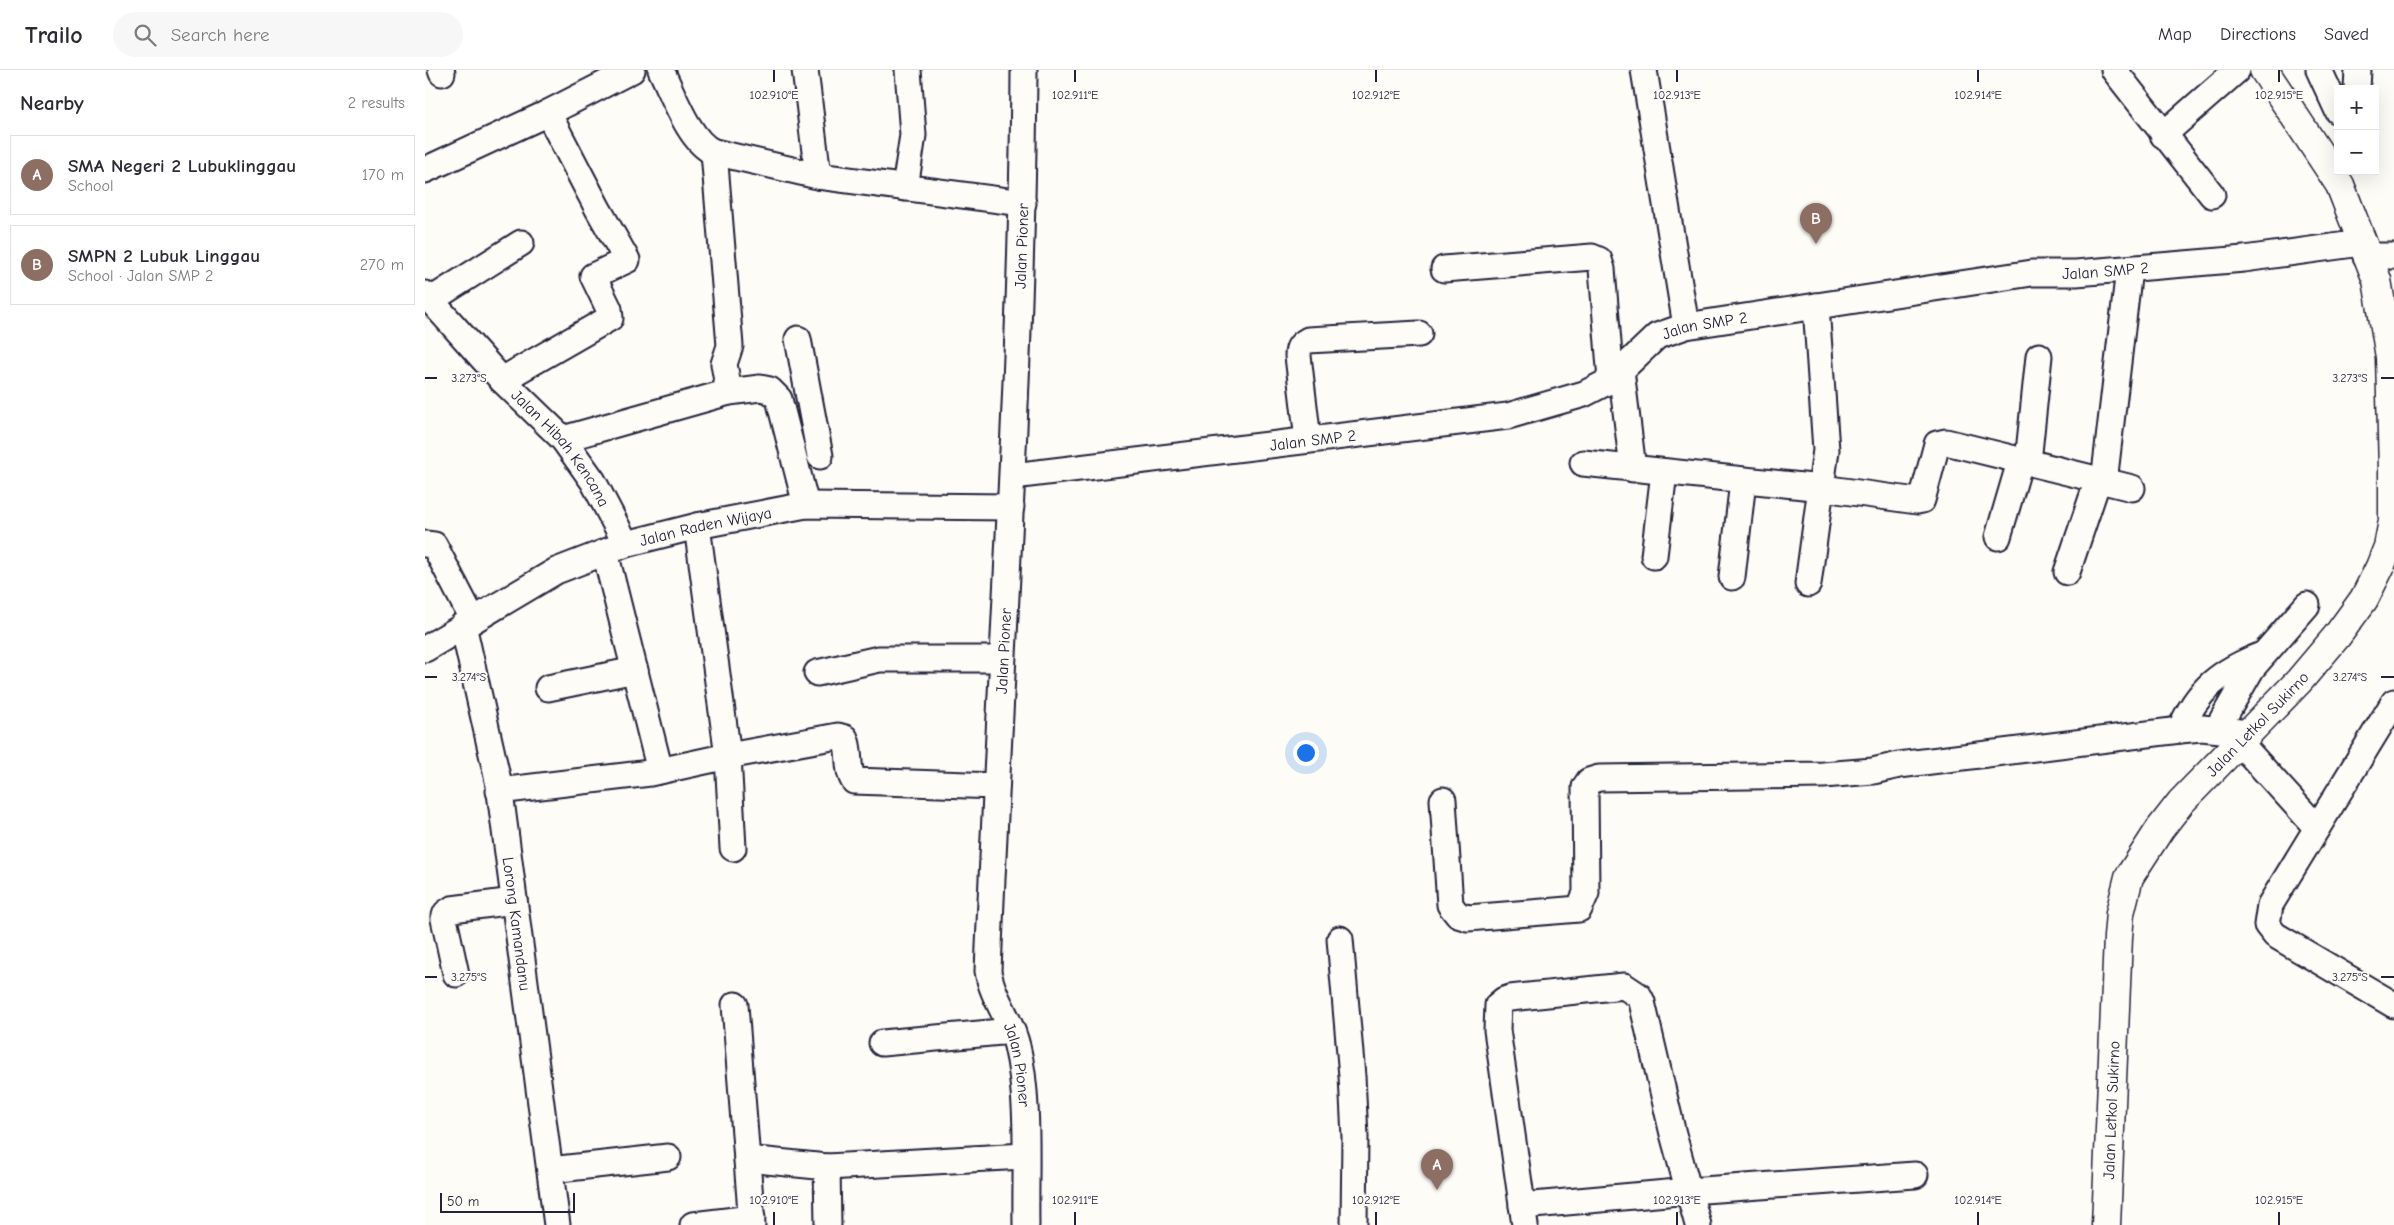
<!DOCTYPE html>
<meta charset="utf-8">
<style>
:root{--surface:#fff;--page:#f7f7f7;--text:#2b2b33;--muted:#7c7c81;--line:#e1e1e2;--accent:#c8321e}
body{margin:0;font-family:"Comic Neue",sans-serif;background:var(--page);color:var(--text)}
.controls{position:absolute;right:15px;top:15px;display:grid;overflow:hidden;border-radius:0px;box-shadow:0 5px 20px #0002}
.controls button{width:45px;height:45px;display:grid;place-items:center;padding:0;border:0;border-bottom:1px solid var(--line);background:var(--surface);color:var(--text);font:25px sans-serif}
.scale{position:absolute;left:15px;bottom:12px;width:135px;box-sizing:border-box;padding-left:5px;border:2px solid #22223b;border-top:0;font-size:14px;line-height:18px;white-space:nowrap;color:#22223b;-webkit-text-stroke:4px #fdfcf7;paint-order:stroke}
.you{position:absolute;left:880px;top:682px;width:18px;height:18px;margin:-12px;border:4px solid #fff;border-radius:50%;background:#1a73e8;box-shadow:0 0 0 8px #1a73e833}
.badge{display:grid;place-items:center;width:32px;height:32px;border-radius:50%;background:var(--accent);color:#fff;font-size:16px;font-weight:700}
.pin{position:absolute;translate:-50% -41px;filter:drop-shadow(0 1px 2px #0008)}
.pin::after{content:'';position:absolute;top:26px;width:18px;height:15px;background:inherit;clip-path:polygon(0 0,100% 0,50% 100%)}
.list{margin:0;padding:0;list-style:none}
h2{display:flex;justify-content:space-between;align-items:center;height:65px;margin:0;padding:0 20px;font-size:21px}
h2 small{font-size:16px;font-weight:400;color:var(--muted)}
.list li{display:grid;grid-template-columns:32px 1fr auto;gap:15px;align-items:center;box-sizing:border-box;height:80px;margin:0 10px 10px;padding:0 10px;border:1px solid var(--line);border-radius:0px}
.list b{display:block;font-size:19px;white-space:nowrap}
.list p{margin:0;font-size:16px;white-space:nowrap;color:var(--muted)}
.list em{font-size:16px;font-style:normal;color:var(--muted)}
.icon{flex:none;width:28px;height:28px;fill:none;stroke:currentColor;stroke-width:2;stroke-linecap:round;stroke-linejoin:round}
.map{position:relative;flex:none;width:1969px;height:1155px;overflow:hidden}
header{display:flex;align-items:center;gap:30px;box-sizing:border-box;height:70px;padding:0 25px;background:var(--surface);border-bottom:1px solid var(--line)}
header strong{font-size:24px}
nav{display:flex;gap:28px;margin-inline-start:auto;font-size:18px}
.search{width:350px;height:45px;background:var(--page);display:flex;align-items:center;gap:12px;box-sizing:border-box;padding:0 18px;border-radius:28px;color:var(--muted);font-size:19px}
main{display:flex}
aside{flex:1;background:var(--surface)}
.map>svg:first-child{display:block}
</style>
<header>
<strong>Trailo</strong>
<div class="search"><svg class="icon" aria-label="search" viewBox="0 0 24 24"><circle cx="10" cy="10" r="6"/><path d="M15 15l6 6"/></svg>Search here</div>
<nav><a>Map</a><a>Directions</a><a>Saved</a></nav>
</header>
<main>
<aside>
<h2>Nearby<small>2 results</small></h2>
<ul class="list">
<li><span class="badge" style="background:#8d6e63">A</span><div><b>SMA Negeri 2 Lubuklinggau</b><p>School</p></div><em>170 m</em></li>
<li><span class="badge" style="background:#8d6e63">B</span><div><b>SMPN 2 Lubuk Linggau</b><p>School · Jalan SMP 2</p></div><em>270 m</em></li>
</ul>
</aside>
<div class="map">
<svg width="1969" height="1155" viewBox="0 0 1969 1155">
<rect width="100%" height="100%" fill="#fdfcf7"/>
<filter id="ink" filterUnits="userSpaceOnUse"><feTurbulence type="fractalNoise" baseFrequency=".02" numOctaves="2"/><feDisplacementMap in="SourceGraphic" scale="10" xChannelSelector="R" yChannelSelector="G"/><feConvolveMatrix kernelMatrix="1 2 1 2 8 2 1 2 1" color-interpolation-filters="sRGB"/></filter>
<g filter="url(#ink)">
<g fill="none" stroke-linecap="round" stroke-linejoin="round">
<defs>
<g id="minor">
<path d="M16,0L17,3"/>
<path d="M236,0C248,24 265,73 289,82L393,106L598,133"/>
<path d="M380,0L393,106"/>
<path id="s1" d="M599,0C597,301 575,601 563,901C567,928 586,949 592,976C605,1029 600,1099 601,1155"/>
<path d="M1219,0L1261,256"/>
<path d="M1689,0L1787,125"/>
<path d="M1894,0L1913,41"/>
<path d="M1932,19L1933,0"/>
<path d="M1738,65L1812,0"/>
<path d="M289,82L305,276L299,294L304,322"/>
<path d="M0,100L123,43L207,0"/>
<path d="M480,118L488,65L483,0"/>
<path d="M1941,186H1969"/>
<path d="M1019,199L1167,187L1174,190L1177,199L1186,310"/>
<path id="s2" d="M0,224L77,310L138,369L168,411L201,474"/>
<path d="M6,230L96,173"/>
<path d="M373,269L395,386"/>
<path d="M1196,300L1208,399"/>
<path d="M77,310L185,248L184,239L168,206L202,190L173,139L123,43"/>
<path d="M138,369L304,322L335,318L345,320L354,329L381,435"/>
<path d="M883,370L873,286C873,277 876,274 883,270L994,264"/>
<path d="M1603,392L1614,286"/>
<path d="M1158,393L1397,418L1492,431L1497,430L1512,374L1521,372L1707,418"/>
<path id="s3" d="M588,406L1083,346L1159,324L1186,310L1232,266L1261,256L1607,203H1651L1819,189L1936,173"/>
<path d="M1679,412L1704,199"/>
<path d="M272,456L303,686L308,778"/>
<path d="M1573,467L1595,392"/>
<path d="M0,474L9,475L48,550"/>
<path d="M180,482L235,701"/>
<path d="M1229,486L1239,402"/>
<path d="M1642,502L1673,410"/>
<path d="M1307,507L1318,411"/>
<path d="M1383,514L1401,380L1391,236"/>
<path id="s4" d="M38,555L74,715L132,1155"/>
<path id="s5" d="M0,579L131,501L201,474L272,456L381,435L586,437"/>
<path d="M392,603L454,589H577"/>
<path d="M123,618L210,600"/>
<path d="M1792,659L1827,598L1882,535"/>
<path d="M1755,660C1773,619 1795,601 1837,585"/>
<path d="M1814,672L1892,758L1845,835L1842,855L1850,865L1969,935"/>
<path d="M74,721L225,703L303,686L413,666L420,668C426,681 421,699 429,711L571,716"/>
<path d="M1018,730L1025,835L1033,845L1043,848L1154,839L1161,823L1160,717L1164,711L1174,708L1398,705L1448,701L1474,695L1755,660L1777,658L1824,663"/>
<path d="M1892,758L1969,632"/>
<path d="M915,869L927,1006L930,1067L929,1155"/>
<path d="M31,904L19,849L21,843L27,839L89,831"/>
<path d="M310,935L327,1155"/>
<path d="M457,973L587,961"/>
<path d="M322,1089L402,1097L600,1086"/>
<path d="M402,1097L403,1155"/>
<path d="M125,1100L243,1087"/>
<path d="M1097,1136L1264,1121L1490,1105"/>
<path d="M268,1155L327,1148"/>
<path d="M1100,1155L1072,960L1073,935L1079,930L1085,928L1199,916L1214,926L1217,932L1248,1064L1273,1155"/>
</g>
<g id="major">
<path id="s6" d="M1681,1155L1693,867L1695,843L1704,807L1735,759L1756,732L1874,611L1912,566L1939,529L1955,497L1963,477L1968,451V401L1965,287L1952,210L1915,115L1839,0"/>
</g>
</defs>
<!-- minor casing -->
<use href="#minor" stroke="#22223b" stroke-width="29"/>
<!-- major casing -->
<use href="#major" stroke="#22223b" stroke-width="31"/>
<!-- minor -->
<use href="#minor" stroke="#fdfcf7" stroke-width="25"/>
<!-- major -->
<use href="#major" stroke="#fdfcf7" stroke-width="28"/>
</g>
</g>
<!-- ticks -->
<path fill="none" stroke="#22223b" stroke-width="2" d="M349,0V12M650,0V12M951,0V12M1252,0V12M1553,0V12M1854,0V12M0,308H12M1956,308H1969M0,607H12M1956,607H1969M0,907H12M1956,907H1969M349,1142V1155M650,1142V1155M951,1142V1155M1252,1142V1155M1553,1142V1155M1854,1142V1155"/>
<g text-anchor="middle" stroke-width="4" stroke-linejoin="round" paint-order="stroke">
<!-- street labels -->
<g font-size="16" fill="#22223b" stroke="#fdfcf7">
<text transform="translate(596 176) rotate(-88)" y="6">Jalan Pioner</text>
<text dy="6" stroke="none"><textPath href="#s3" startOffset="1126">Jalan SMP 2</textPath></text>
<text dy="6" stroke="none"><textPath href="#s3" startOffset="721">Jalan SMP 2</textPath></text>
<text dy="6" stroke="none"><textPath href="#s3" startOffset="302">Jalan SMP 2</textPath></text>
<text dy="6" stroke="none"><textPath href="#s2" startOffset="206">Jalan Hibah Kencana</textPath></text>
<text dy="6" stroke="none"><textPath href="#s5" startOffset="309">Jalan Raden Wijaya</textPath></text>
<text transform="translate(578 581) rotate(-87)" y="6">Jalan Pioner</text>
<text dy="6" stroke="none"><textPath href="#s6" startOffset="550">Jalan Letkol Sukirno</textPath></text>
<text dy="6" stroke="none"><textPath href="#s4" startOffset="304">Lorong Kamandanu</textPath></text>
<text dy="6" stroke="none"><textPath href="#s1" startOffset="1001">Jalan Pioner</textPath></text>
<text dy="6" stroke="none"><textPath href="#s6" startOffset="115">Jalan Letkol Sukirno</textPath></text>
</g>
</g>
<g font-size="12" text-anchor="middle" fill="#22223b" stroke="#fdfcf7" stroke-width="4" stroke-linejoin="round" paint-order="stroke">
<text x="349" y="29">102.910°E</text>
<text x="650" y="29">102.911°E</text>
<text x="951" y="29">102.912°E</text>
<text x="1252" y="29">102.913°E</text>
<text x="1553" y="29">102.914°E</text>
<text x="1854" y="29">102.915°E</text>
<text x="44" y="312">3.273°S</text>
<text x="1925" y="312">3.273°S</text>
<text x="44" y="611">3.274°S</text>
<text x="1925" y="611">3.274°S</text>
<text x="44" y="911">3.275°S</text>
<text x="1925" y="911">3.275°S</text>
<text x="349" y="1134">102.910°E</text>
<text x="650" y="1134">102.911°E</text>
<text x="951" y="1134">102.912°E</text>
<text x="1252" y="1134">102.913°E</text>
<text x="1553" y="1134">102.914°E</text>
<text x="1854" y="1134">102.915°E</text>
</g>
</svg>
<div class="controls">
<button>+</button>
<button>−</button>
</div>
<div class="scale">50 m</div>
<div class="you"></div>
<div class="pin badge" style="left:1012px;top:1120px;background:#8d6e63">A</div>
<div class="pin badge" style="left:1391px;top:174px;background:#8d6e63">B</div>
</div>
</main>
